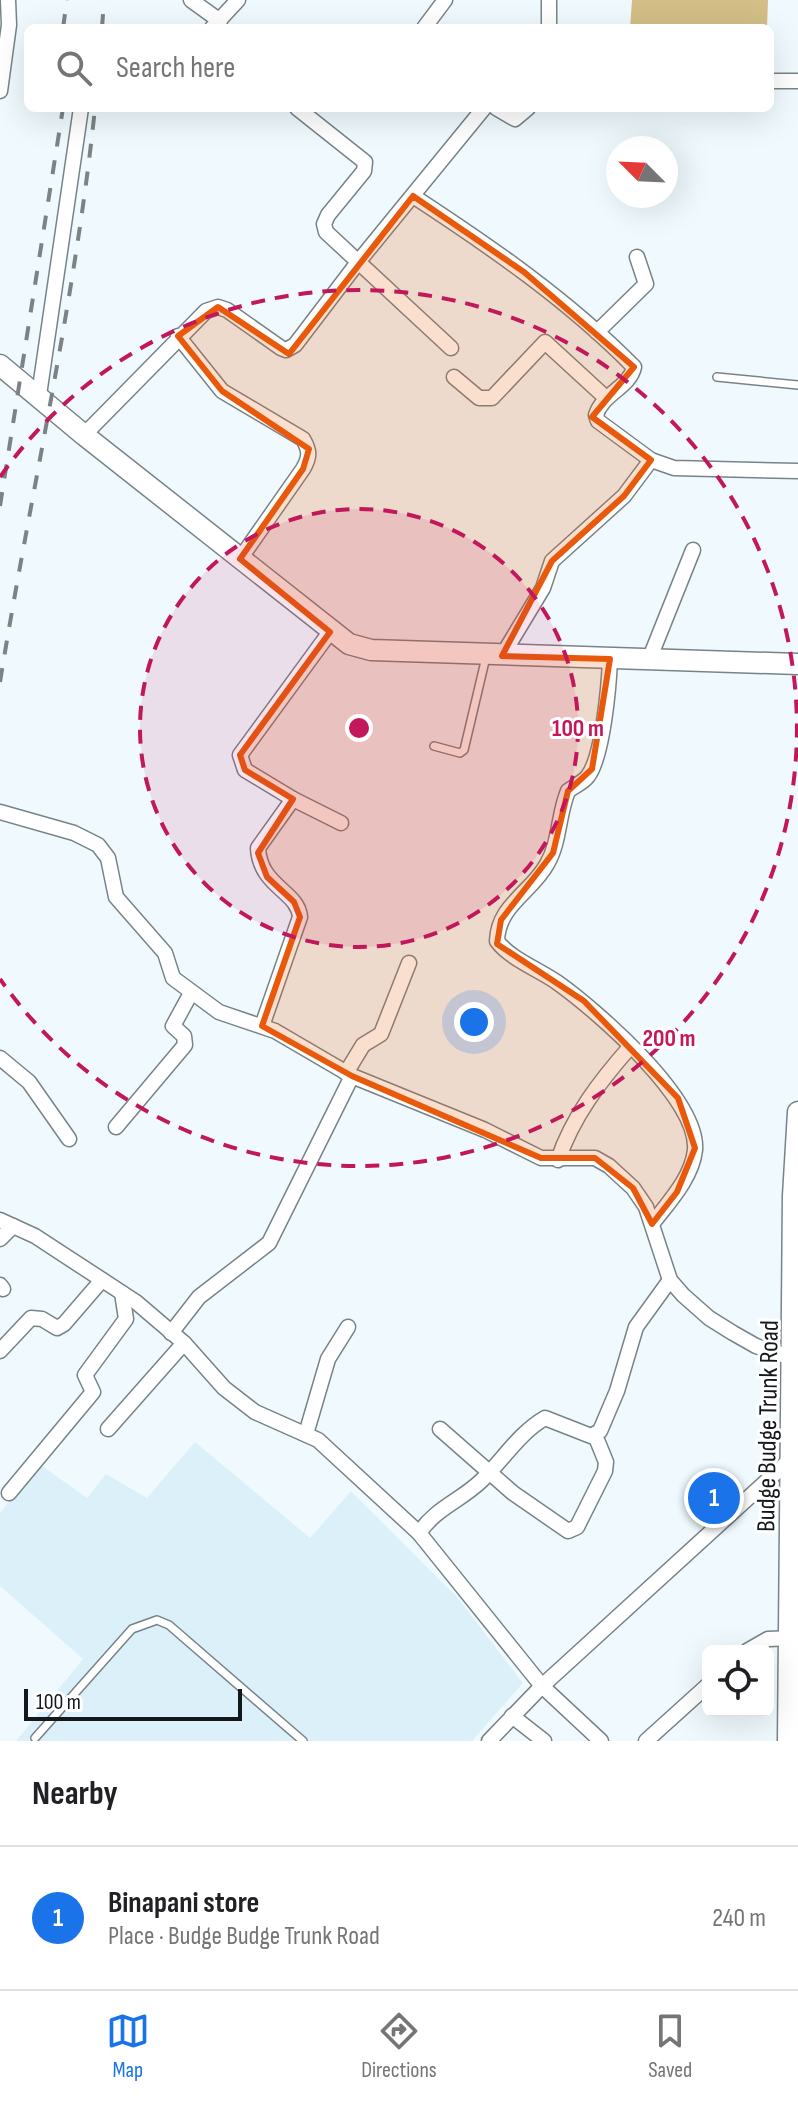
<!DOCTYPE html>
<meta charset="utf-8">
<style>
:root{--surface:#fff;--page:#f2f2f2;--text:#202124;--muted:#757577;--line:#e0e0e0;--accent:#1a73e8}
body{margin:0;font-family:"Sofia Sans Condensed",sans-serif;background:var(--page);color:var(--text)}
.controls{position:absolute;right:24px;bottom:24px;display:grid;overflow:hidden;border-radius:12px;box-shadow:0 8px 32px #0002}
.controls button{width:72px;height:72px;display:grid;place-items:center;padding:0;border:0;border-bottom:2px solid var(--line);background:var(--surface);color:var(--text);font:40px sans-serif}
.compass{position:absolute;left:606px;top:136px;width:72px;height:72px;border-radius:50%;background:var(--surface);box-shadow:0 8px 32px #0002;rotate:294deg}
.scale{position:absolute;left:24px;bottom:20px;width:218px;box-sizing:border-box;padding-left:8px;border:4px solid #14181a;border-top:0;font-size:22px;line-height:28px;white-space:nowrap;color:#14181a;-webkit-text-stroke:6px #fff;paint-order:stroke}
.you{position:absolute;left:474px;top:1022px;width:28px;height:28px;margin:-20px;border:6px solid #fff;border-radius:50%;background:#1a73e8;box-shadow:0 0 0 12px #1a73e833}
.badge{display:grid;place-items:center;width:52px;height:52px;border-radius:50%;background:var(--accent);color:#fff;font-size:26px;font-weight:700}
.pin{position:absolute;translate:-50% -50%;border:4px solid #fff;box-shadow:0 2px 8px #0006}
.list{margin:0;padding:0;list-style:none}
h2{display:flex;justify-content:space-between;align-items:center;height:104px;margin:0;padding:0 32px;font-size:34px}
h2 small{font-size:26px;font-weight:400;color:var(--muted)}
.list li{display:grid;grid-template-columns:52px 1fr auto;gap:24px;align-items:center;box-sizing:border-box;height:144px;padding:0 32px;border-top:2px solid var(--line)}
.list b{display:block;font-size:30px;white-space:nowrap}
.list p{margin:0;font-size:26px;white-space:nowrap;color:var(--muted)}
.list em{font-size:26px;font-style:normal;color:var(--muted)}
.icon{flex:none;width:44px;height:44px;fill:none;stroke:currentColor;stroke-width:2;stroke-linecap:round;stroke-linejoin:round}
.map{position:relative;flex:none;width:798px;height:1741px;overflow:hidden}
.search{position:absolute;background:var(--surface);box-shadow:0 8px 32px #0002;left:24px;right:24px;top:24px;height:88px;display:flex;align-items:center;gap:20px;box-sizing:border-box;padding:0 28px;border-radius:12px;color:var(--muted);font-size:30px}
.sheet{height:248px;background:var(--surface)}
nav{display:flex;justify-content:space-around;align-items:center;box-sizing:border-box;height:112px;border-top:2px solid var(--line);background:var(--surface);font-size:22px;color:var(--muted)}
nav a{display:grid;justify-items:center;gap:4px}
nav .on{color:var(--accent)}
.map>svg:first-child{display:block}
</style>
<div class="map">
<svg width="798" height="1741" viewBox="0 0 798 1741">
<rect width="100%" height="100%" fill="#f0fafe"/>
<!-- built -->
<path fill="#dbf0f9" d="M195,1442L310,1538L351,1491L457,1597L523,1683L472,1741H16L83,1659L0,1586V1513L38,1463L87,1498L106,1474L147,1498Z"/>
<!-- water -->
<path fill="#d3be87" d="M632,0H768L767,28H630Z"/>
<!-- building -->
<path fill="#b4c0c5" d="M708,1481L732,1493L717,1513L697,1503Z"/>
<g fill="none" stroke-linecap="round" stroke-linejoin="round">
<defs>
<g id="lane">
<path d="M717,377L798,385"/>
<path d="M434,746L460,753L464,750L486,657"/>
<path d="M35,1738L132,1629L157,1620L169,1625L303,1741"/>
</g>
<g id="street">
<path d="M191,0L220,21"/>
<path d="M212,28L238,0"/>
<path d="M424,28L445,0"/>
<path d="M549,28V0"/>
<path d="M770,81H798"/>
<path d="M0,91L9,25L8,0"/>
<path d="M297,108L365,162L364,171L328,215L324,224L326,232L451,348"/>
<path d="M496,108L515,119L528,108"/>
<path d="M413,196C491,247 568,300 634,367C630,387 602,394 596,415L598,421L651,460L674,468L798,471"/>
<path d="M597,332L646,284L637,257"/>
<path d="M178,336L222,391L303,439C310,451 310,457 303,469L240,559"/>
<path d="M454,377L479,398H492L545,342L606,398"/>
<path d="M39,395L81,108"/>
<path d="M84,435L206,311L218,307L227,310L281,348L286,350L295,345L359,261L484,108"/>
<path d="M502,656L543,588L552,561L624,496L651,460"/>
<path d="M610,659C609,685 603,756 588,776C583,783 574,786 568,791C558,815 560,842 547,864C532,892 498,905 497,941C510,959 540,970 558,983C597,1011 699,1099 695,1150C692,1178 668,1203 652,1224"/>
<path d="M649,660L693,550"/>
<path d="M293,799L341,823"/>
<path d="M0,812L74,833L98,845L108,858L116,897L165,953L173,978L219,1012L275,1031L352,1076L485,1130L541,1158H595L609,1166L633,1188L646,1207L670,1280L683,1295L709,1318L733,1333L756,1346L798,1360"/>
<path d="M262,1026L300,917C298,891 260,887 258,848L293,799L245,770L240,755L330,632"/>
<path d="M0,1058L29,1082L69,1139"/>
<path d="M346,1073L363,1045L381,1034L409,963"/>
<path d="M116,1127L185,1045L184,1036L173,1026L191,993"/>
<path d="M558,1160C573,1116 600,1081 630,1047"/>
<path d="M0,1220L35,1236L136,1302L184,1343L224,1388L255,1412L318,1440L419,1533L542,1686L601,1741"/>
<path d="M0,1239L13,1226"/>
<path d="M0,1285L3,1289"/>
<path d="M171,1333L199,1297L269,1243L352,1076"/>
<path d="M0,1351L31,1318L42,1319L57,1328L64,1324L102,1280"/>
<path d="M108,1429L184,1343"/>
<path d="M440,1429L513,1493L568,1531L577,1527L605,1471L606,1462L595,1435"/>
<path d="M306,1434L328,1359L348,1327"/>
<path d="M9,1493L93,1392L85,1375L126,1319L122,1293"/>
<path d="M419,1533C436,1508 460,1501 481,1481C503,1460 519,1433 545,1418L591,1436L600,1431L617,1391L636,1327L670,1280"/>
<path d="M747,1651L768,1639L795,1638"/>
<path d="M512,1716L544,1741"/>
<path d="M489,1741L542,1686L793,1457"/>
<path d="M646,1741L708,1685"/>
</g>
<g id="secondary">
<path d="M0,365L84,435L349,644L371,650L798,664"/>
<path d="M788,1741L793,1196L798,1112"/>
</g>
</defs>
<!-- lane casing -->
<use href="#lane" stroke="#788388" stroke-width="10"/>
<!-- street casing -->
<use href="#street" stroke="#788388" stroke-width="17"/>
<!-- secondary casing -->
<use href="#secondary" stroke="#788388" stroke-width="23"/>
<!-- lane -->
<use href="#lane" stroke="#fff" stroke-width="7"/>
<!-- street -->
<use href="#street" stroke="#fff" stroke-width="14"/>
<!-- secondary -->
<use href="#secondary" stroke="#fff" stroke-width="20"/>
<!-- rail -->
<g stroke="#7c8386" stroke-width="4" stroke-dasharray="14 14" stroke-linecap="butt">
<path d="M63,28L67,0"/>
<path d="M102,28L104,0"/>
<path d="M0,506L63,108"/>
<path d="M0,682C31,491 75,301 95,108"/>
</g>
</g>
<!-- marked area -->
<path fill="#e8590c" fill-opacity="0.2" stroke="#e8590c" stroke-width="6" stroke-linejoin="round" d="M413,196L524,272L634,367L592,417L651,460L624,496L552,561L502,656L610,659L592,769L568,791L553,853L501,920L497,944L584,1001L678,1098L695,1148L677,1192L652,1224L633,1188L595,1158H541L352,1076L262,1026L300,917L294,902L267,877L258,853L293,799L245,770L240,755L330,632L240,559L303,469L309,449L222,391L178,336L218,307L289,354Z"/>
<!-- distance rings -->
<circle cx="359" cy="728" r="219" fill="#c2185b" fill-opacity=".12"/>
<g fill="none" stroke="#c2185b" stroke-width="4" stroke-dasharray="14 10">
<circle cx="359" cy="728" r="219"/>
<path d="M0 477A438 438 0 1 1 0 979"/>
</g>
<g text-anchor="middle" stroke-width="6" stroke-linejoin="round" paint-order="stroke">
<!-- street labels -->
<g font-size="26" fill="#14181a" stroke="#fff">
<text transform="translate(767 1426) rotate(-89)" y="9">Budge Budge Trunk Road</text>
</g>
</g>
<circle cx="359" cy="728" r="12" fill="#c2185b" stroke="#fff" stroke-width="4"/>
<g font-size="24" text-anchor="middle" font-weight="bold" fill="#c2185b" stroke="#fff" stroke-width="6" stroke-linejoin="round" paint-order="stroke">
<text x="578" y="736">100 m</text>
<text x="669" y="1046">200 m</text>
</g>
</svg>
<div class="controls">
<button><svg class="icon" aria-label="locate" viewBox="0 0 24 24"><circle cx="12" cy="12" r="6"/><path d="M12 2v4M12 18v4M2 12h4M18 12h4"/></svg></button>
</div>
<svg class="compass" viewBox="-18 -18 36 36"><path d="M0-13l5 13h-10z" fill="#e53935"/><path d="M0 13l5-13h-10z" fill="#757577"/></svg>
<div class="scale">100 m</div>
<div class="you"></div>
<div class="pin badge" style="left:714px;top:1498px">1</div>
<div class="search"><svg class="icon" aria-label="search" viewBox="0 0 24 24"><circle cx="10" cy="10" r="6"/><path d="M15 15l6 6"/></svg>Search here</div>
</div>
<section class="sheet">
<h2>Nearby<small></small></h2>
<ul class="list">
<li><span class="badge">1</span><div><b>Binapani store</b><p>Place · Budge Budge Trunk Road</p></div><em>240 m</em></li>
</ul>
</section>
<nav>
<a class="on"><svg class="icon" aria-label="map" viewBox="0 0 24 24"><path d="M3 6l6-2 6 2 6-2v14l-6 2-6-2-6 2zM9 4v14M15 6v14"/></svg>Map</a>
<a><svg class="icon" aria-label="directions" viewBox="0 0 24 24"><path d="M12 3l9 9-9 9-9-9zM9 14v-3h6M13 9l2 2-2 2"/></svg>Directions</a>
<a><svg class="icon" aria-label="saved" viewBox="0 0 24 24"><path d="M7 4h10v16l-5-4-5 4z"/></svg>Saved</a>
</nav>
